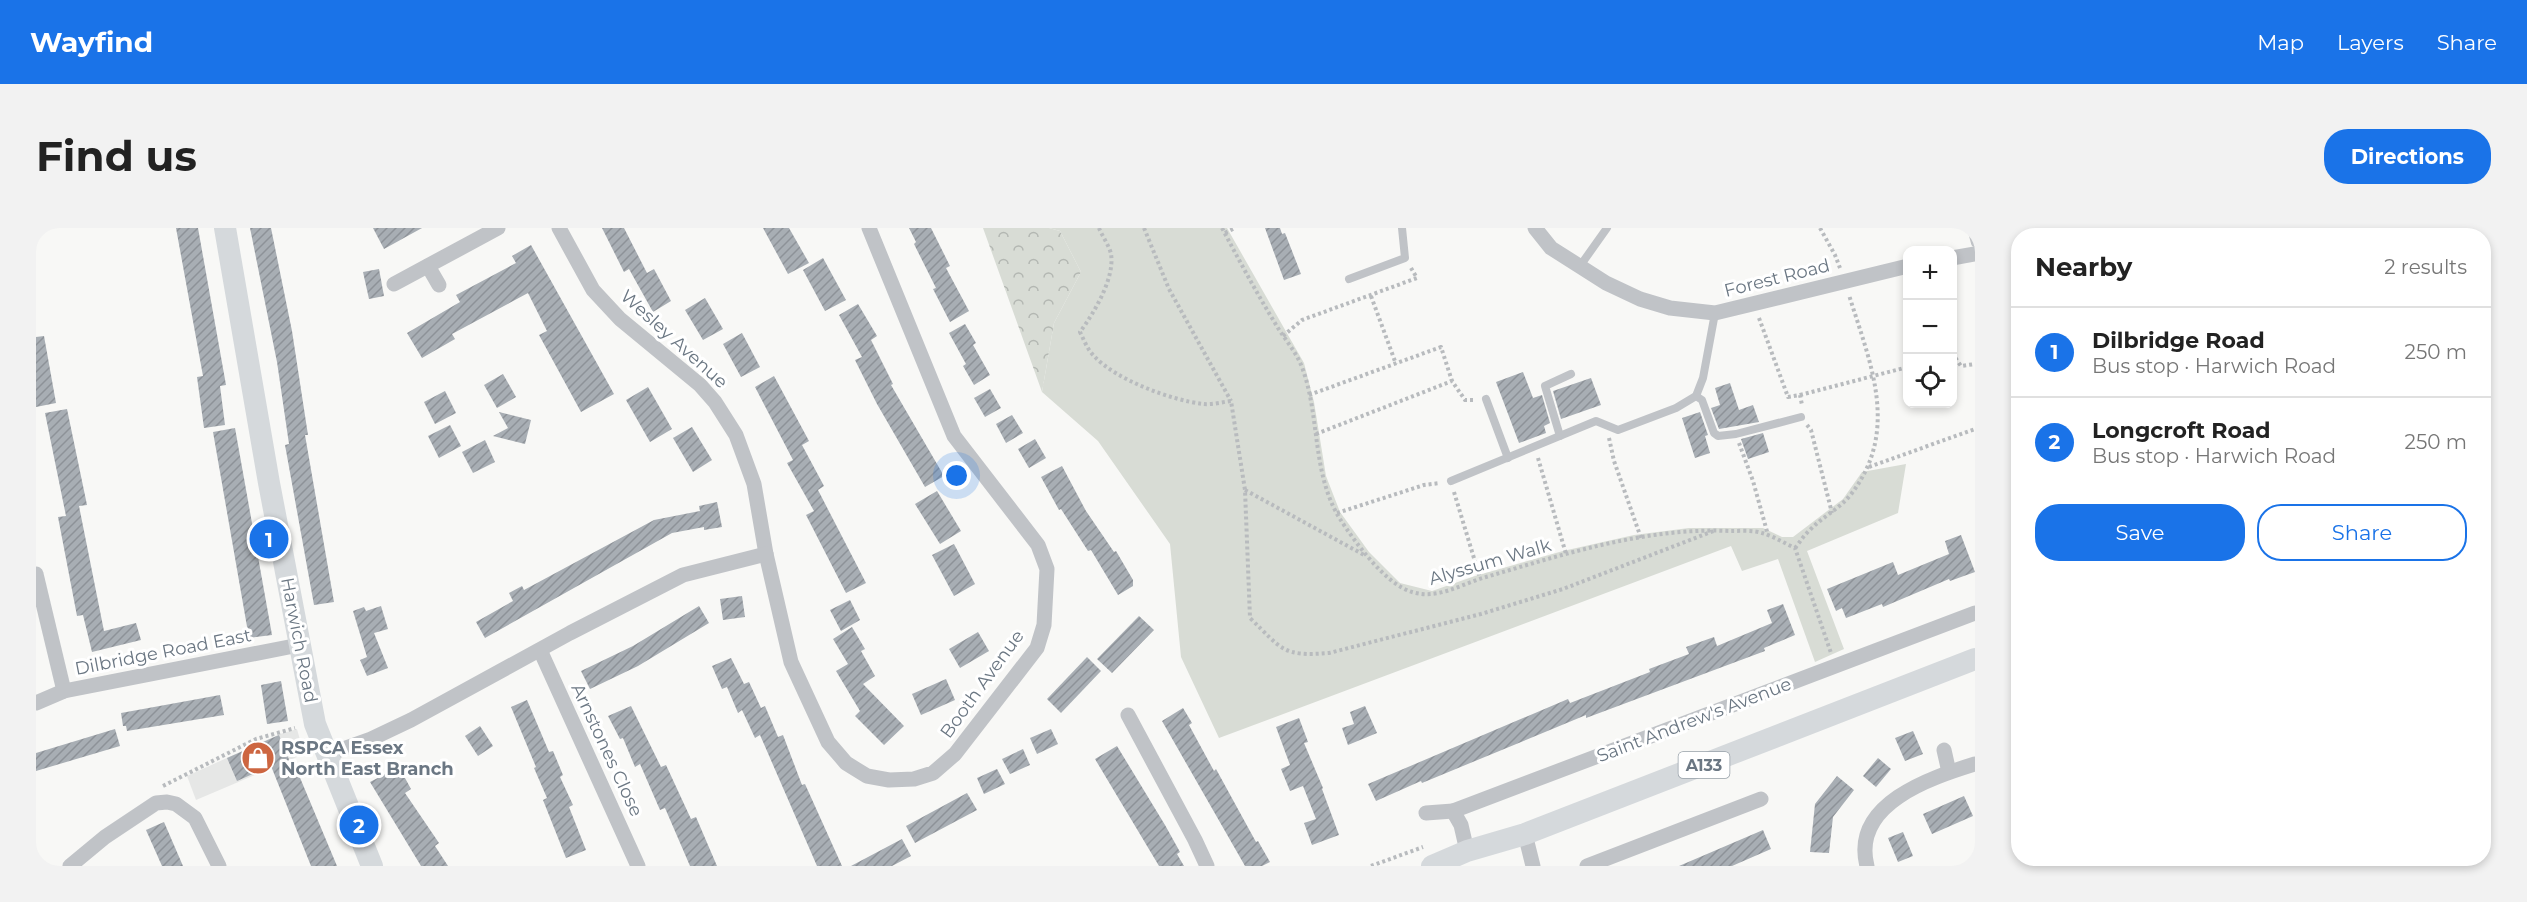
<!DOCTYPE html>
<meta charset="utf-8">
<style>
:root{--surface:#fff;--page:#f2f2f2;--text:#222;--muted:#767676;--line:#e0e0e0;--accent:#1a73e8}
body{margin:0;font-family:Montserrat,sans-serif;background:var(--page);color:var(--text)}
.controls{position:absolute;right:18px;top:18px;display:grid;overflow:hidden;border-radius:12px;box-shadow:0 3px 9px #0003}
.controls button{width:54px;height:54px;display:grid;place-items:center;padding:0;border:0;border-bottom:2px solid var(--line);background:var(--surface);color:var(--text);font:30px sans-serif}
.you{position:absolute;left:921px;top:248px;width:21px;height:21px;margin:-15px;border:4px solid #fff;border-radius:50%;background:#1a73e8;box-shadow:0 0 0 9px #1a73e833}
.badge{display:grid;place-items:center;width:39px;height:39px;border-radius:50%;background:var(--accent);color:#fff;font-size:20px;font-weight:700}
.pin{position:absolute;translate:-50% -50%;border:3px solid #fff;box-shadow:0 2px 6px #0006}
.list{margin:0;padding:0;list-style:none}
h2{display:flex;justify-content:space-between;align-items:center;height:78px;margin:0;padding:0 24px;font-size:26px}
h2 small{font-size:20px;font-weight:400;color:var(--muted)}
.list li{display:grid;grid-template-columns:39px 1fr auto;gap:18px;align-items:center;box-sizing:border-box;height:90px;padding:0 24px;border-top:2px solid var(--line)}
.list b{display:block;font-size:22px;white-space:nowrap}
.list p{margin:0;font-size:20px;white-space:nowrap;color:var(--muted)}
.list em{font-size:20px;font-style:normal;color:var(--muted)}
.actions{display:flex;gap:12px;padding:18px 24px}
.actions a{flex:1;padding:14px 0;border:2px solid var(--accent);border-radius:24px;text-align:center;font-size:21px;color:var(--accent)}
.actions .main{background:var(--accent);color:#fff}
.icon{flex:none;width:33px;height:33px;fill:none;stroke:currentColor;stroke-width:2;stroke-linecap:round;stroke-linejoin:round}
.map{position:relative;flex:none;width:1939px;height:638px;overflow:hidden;border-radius:24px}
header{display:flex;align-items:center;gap:36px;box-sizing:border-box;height:84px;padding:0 30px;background:var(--accent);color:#fff}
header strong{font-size:28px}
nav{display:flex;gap:33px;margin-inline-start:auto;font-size:21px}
.intro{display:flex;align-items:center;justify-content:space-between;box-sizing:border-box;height:144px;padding:0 36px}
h1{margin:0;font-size:42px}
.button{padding:15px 27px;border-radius:24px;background:var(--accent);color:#fff;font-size:21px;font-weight:700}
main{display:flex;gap:36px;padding:0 36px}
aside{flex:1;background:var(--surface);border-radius:24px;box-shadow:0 3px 9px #0003}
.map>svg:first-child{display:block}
</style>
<header>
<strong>Wayfind</strong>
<nav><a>Map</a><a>Layers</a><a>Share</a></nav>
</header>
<div class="intro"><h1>Find us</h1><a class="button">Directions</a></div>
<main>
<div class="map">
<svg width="1939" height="638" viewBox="0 0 1939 638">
<defs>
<pattern id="forest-crowns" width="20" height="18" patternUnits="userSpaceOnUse" patternTransform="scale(1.5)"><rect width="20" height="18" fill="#d8dcd5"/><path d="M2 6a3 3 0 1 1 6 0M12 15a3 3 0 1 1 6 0" fill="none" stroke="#b3b7b2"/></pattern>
<pattern id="building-hatch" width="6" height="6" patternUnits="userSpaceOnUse" patternTransform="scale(1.5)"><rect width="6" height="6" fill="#a8aeb4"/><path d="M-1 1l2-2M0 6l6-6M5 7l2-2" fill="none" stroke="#8d9298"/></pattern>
</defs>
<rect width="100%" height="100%" fill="#f8f8f6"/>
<!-- built -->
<path fill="#e6e7e6" d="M261,501L268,526L160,572L151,548L244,506Z"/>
<!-- grass -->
<path fill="#d8dcd5" d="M1013,0H1191L1268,135L1278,174L1290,248L1304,284L1333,324L1364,355L1396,363L1439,348L1527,323L1598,307L1653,300H1727L1746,309H1757L1807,271L1826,244L1870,236L1862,285L1771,323L1808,421L1779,434L1742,331L1706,343L1695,318L1183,510L1145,429L1134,316L1062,213L1006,164L1018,95L1045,44L1024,3Z"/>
<!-- forest -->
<path fill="url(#forest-crowns)" d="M947,0H1013L1024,3L1045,44L1018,95L1006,164Z"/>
<!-- building -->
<g fill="url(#building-hatch)">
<path d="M140,0H162L190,157L184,158L189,197L168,200L161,149L167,148Z"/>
<path d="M214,0H235L256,103L272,207H269L298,374L278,377L249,217L253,216L241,134Z"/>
<path d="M337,0H386L348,21Z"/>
<path d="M566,0H588L611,45L618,41L635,73L617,84L593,41L588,44Z"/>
<path d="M727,0H753L773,35L752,46Z"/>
<path d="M873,0H895L914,38L910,40L933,83L914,94L897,61L900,60L878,16L880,14Z"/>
<path d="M1229,0H1244L1246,6L1249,5L1265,46L1248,52Z"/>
<path d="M495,17L578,166L545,184L503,107L511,103L492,65L416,106L419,111L386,130L371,105L424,74L420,67L480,35L476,28Z"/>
<path d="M787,30L810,72L789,83L767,42Z"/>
<path d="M343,41L348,68L333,71L327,44Z"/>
<path d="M669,70L687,101L667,112L649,82Z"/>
<path d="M822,76L841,108L835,112L857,156L855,157L908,248L889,259L841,176L819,132L826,129L803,87Z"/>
<path d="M929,96L940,115L937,117L954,147L938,157L927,138L930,136L913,105Z"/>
<path d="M706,105L724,139L705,149L687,116Z"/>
<path d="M8,108L20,175L0,179V109Z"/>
<path d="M1487,144L1497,170L1506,167L1514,195L1508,198L1510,205L1483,215L1460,154Z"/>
<path d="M467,146L480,169L461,180L448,157Z"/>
<path d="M738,148L773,213L766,217L788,258L782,262L830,355L810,365L770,287L778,283L751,235L757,232L719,159Z"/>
<path d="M1555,150L1565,177L1525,191L1517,163Z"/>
<path d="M1694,155L1703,182L1717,177L1723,194L1683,201L1675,180L1684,177L1679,160Z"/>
<path d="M612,159L636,201L614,214L590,172Z"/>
<path d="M954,161L965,180L949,189L938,170Z"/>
<path d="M409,163L420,185L399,196L388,174Z"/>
<path d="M31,181L51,277L43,278L68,403L100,395L105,412L56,424L47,387L41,388L22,289L30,288L9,185Z"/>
<path d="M463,184L495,192L489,216L457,208L472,200Z"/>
<path d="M1664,184L1672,207L1669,208L1674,225L1659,230L1646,190Z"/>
<path d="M976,187L987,205L970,215L960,196Z"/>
<path d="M414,197L425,218L403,230L392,208Z"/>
<path d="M656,199L676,232L657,244L637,210Z"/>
<path d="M199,200L236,407L213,410L177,204Z"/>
<path d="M1727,205L1733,224L1712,231L1705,211Z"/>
<path d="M999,211L1010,230L993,240L982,221Z"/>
<path d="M449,212L459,234L437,245L426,224Z"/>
<path d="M1026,238L1050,283L1078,324L1080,323L1097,352V358L1082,367L1055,322L1052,323L1025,281L1023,282L1005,249Z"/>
<path d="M901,263L925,303L904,316L879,276Z"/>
<path d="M681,274L686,299L668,302V299L636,305L449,410L440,394L477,373L473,365L486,358L488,362L618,292L664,283L663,278Z"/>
<path d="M1925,307L1939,344L1914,353L1913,351L1847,379L1846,376L1810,390L1806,380L1800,383L1791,361L1857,334L1862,347L1913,326L1909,313Z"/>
<path d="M918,316L939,356L918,368L896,327Z"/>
<path d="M706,368L709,389L687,392L684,371Z"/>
<path d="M814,372L824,392L805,403L794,382Z"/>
<path d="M1747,376L1759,407L1728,420L1729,423L1550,490V487L1386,555L1385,553L1340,573L1332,556L1532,471L1534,475L1614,444L1613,441L1653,426L1650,419L1678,409L1681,418L1736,395L1731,382Z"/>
<path d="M345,378L352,401L338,405L352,440L331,448L324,432L331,429L317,383L328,379L330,383Z"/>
<path d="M663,378L673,395L602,438L554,461L545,443L597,418Z"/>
<path d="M1103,388L1118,402L1076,445L1061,431Z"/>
<path d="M816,399L829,421L825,423L839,448L827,456L868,498L848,517L819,488L824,483L800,443L812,436L797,411Z"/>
<path d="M942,404L953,423L924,440L913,421Z"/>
<path d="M1051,429L1065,443L1025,485L1011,471Z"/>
<path d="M695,430L708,456L713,454L725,480L729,478L742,509L747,507L766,557L769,556L806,638H781L724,507L719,510L706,482L702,485L691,459L686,461L676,438Z"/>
<path d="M910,451L919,472L885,487L876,466Z"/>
<path d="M245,453L252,493L231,496L225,457Z"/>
<path d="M184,467L188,487L91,503L90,498H87L85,485Z"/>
<path d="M491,472L513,524L517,523L527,547L524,549L537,577L533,579L550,622L530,630L507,572L511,570L498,540L500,539L475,479Z"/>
<path d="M595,478L625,539L630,537L655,591L660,589L681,638H654L629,580L624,582L604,536L599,539L587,510L584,511L572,488Z"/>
<path d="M1329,478L1341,505L1312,517L1306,500L1318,496L1314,484Z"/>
<path d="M1147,480L1156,495L1153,497L1178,543L1180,541L1220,614L1222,613L1234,634L1226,638H1209L1126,493Z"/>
<path d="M1263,490L1272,514L1268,515L1287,560L1286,561L1303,607L1276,617L1268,595L1280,591L1267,558L1254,563L1245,541L1254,537L1240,499Z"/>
<path d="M444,498L457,518L442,528L429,508Z"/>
<path d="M79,501L84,518L0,543V525Z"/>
<path d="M1015,501L1022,516L1001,526L994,510Z"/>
<path d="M1877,503L1887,526L1869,533L1859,510Z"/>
<path d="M243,507L254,534L257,533L301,638H275L235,538L201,553L191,530Z"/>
<path d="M1081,518L1129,597L1144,624L1141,626L1148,638H1123L1059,531Z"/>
<path d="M987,521L994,537L974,546L966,531Z"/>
<path d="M1842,530L1855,541L1840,559L1827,548Z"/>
<path d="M363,539L375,561L369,565L403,615L399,618L412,638H385L334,554Z"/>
<path d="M961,541L969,556L948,566L941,550Z"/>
<path d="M1801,548L1818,562L1797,589L1793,625L1774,624L1779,576Z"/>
<path d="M931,565L941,582L879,615L870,598Z"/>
<path d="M1928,568L1937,588L1896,606L1887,586Z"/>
<path d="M128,594L147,638H126L110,602Z"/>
<path d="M1727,602L1735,621L1696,638H1643Z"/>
<path d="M1867,604L1877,628L1862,634L1852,610Z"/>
<path d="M866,611L875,628L856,638H815Z"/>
</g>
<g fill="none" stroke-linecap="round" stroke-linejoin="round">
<!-- path -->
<g stroke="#b8bbbe" stroke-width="4" stroke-dasharray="3 3" stroke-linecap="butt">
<path d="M1063,0C1066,8 1073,17 1075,26C1079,50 1058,85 1044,104C1048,112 1051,121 1058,128C1080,152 1135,172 1167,176C1176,177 1186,174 1195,173L1209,262L1214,390C1246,421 1246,429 1293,425L1445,386L1527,361L1680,302"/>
<path d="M1108,0L1133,61L1195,173"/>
<path d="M1186,0C1203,32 1220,64 1239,95C1248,111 1261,124 1267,142C1284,190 1276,246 1304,291C1319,314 1349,356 1376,364C1402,372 1425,356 1450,349C1529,326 1611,299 1694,303C1704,303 1717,302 1726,305C1737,308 1748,315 1759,320L1795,425"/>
<path d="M1784,0L1799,27L1804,40"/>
<path d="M1189,5L1199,0"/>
<path d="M1335,68L1360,136"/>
<path d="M1723,90L1752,169L1764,167L1766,177"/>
<path d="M1247,108L1266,92L1381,50L1375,40"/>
<path d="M1916,125L1925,138L1939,136"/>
<path d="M1273,167L1405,119L1416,153"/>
<path d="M1764,167L1872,139"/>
<path d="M1771,197L1775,202L1796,285"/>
<path d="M1280,206L1416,153L1429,172H1439"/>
<path d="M1573,210L1578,233L1605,310"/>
<path d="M1703,215L1717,253L1732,307"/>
<path d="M1502,230L1530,326"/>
<path d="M1833,239L1939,201"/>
<path d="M1209,262L1330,328"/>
<path d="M1418,264L1444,350"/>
<path d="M1301,285L1388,257L1404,255"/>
<path d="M1759,320C1764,314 1768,307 1774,302C1787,288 1804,281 1816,265C1864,201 1834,135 1813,67"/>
<path d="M127,558L220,511L259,500"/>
<path d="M1335,638L1387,619"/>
</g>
<!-- lane -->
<g stroke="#c0c3c7" stroke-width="8">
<path d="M1935,0L1939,15"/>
<path d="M1544,38L1571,0"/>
<path d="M1313,51L1369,30L1366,0"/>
<path d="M1660,168L1666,172L1678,205L1682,208L1700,206L1765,189"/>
<path d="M1450,171L1472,230"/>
<path d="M1524,208L1509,158L1535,146"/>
<path d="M1415,253L1560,193L1582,202L1640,180L1660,168L1667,150L1679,85"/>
</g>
<!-- street -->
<g stroke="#c0c3c7" stroke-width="15">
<path d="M523,0L557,62L584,91L664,157L679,174L700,207L718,256L730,326L755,434L792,514L810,535L831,548L853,552L878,551L897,545L919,526L1001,420L1008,397L1011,341L1002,317L918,208L833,0"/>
<path d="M1499,0L1515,20L1570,55L1604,71L1634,80L1679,85L1872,38"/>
<path d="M1916,30L1939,26"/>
<path d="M392,38L403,57"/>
<path d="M358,56L462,0"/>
<path d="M0,346L28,463"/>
<path d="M504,422L602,638"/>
<path d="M0,475L28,463L263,417"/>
<path d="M1092,487L1159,612L1171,638"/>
<path d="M1908,522L1913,544"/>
<path d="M290,527L335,511L375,492L534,405L647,347L730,326"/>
<path d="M1390,585L1417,583"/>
<path d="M1489,606L1497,638"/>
<path d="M1431,623L1425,597L1417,583L1939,385"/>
<path d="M34,638L69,609L120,575L131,574L140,576L159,590L183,638"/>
<path d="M1551,638L1725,571"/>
<path d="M1831,638C1815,576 1894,550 1939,536"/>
</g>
<!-- primary -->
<g stroke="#d5d9dc" stroke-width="22">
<path d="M189,0L233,255L279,496L336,638"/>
<path d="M1396,638L1431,623L1489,606L1939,431"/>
</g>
</g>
<!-- icons -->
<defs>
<symbol id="shop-disc" viewBox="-11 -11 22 22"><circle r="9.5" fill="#cd6641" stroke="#fff"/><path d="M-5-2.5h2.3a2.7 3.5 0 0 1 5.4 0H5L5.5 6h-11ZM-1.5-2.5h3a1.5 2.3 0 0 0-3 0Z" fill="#fff"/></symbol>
</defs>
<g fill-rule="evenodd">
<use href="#shop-disc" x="203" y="511" width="38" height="38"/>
</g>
<g text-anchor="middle" stroke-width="6" stroke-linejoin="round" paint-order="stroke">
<!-- shield labels -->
<rect fill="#fff" stroke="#97a0a8" stroke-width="1.5" x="1642.5" y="524" width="51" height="26" rx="4.5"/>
<g font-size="16" font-weight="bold" fill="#6b7783">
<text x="1668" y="543">A133</text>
</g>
<!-- street labels -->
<g font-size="18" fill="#6b7783" stroke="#fff">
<text transform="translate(1741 50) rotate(-14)" y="6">Forest Road</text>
<text transform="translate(638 111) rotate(42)" y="6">Wesley Avenue</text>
<text transform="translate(1454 334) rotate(-16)" y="6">Alyssum Walk</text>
<text transform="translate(263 412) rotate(79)" y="6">Harwich Road</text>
<text transform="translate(127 424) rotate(-11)" y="6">Dilbridge Road East</text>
<text transform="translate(946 456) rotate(-54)" y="6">Booth Avenue</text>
<text transform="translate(1658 492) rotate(-21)" y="6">Saint Andrew's Avenue</text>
<text transform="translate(571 522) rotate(65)" y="6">Arnstones Close</text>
</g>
<!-- poi labels -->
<g font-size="18" font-weight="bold" fill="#6b7783" stroke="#fff" text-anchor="start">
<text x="245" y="526">RSPCA Essex<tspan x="245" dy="21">North East Branch</tspan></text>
</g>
</g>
</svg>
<div class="controls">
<button>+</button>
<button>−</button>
<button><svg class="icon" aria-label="locate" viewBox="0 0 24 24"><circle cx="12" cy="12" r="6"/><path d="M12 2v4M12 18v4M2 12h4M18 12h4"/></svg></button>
</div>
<div class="you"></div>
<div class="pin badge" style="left:233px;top:311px">1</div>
<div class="pin badge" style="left:323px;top:597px">2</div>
</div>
<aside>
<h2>Nearby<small>2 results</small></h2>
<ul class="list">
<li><span class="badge">1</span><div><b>Dilbridge Road</b><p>Bus stop · Harwich Road</p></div><em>250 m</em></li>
<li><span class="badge">2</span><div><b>Longcroft Road</b><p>Bus stop · Harwich Road</p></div><em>250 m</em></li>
</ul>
<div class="actions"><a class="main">Save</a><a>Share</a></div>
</aside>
</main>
